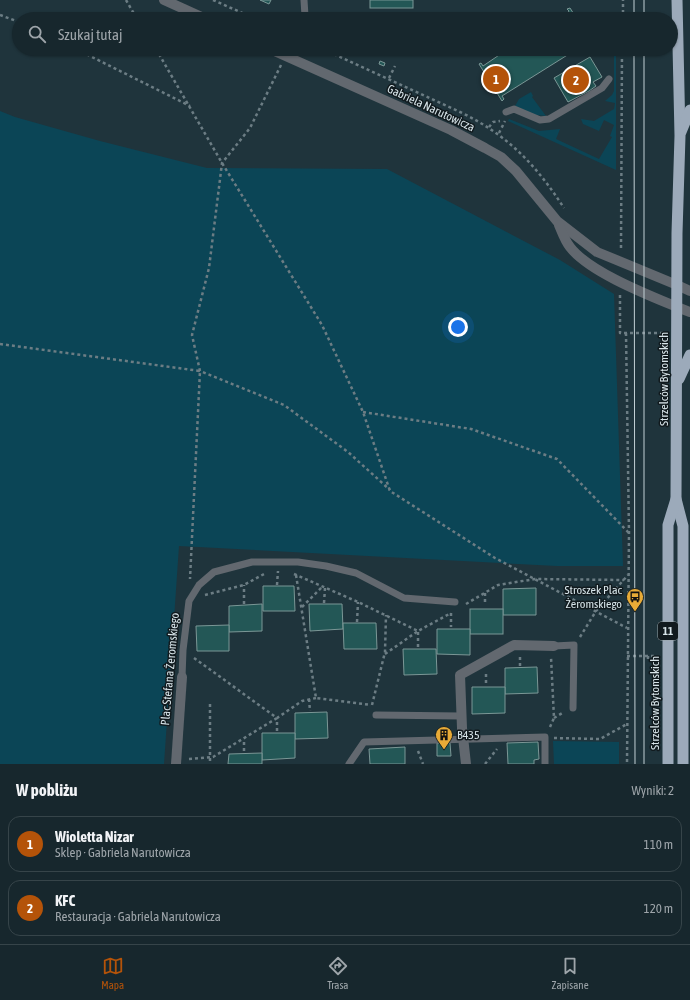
<!DOCTYPE html>
<html lang="pl">
<meta charset="utf-8">
<style>
:root{--surface:#17272d;--page:#202f35;--text:#f1f3f6;--muted:#9ea5aa;--line:#364449;--accent:#b45309}
body{margin:0;font-family:"Asap Condensed",sans-serif;background:var(--page);color:var(--text)}
.you{position:absolute;left:458px;top:327px;width:14px;height:14px;margin:-10px;border:3px solid #fff;border-radius:50%;background:#1a73e8;box-shadow:0 0 0 6px #1a73e833}
.badge{display:grid;place-items:center;width:26px;height:26px;border-radius:50%;background:var(--accent);color:#fff;font-size:13px;font-weight:700}
.pin{position:absolute;translate:-50% -50%;border:2px solid #fff;box-shadow:0 1px 4px #0006}
.list{margin:0;padding:0;list-style:none}
h2{display:flex;justify-content:space-between;align-items:center;height:52px;margin:0;padding:0 16px;font-size:17px}
h2 small{font-size:13px;font-weight:400;color:var(--muted)}
.list li{display:grid;grid-template-columns:26px 1fr auto;gap:12px;align-items:center;box-sizing:border-box;height:56px;margin:0 8px 8px;padding:0 8px;border:1px solid var(--line);border-radius:12px}
.list b{display:block;font-size:15px;white-space:nowrap}
.list p{margin:0;font-size:13px;white-space:nowrap;color:var(--muted)}
.list em{font-size:13px;font-style:normal;color:var(--muted)}
.icon{flex:none;width:22px;height:22px;fill:none;stroke:currentColor;stroke-width:2;stroke-linecap:round;stroke-linejoin:round}
.map{position:relative;flex:none;width:690px;height:764px;overflow:hidden}
.search{position:absolute;background:var(--surface);box-shadow:0 1px 3px #0004;left:12px;right:12px;top:12px;height:44px;display:flex;align-items:center;gap:10px;box-sizing:border-box;padding:0 14px;border-radius:22px;color:var(--muted);font-size:15px}
.sheet{height:180px;background:var(--surface)}
nav{display:flex;justify-content:space-around;align-items:center;box-sizing:border-box;height:56px;border-top:1px solid var(--line);background:var(--surface);font-size:11px;color:var(--muted)}
nav a{display:grid;justify-items:center;gap:2px}
nav .on{color:var(--accent)}
.map>svg:first-child{display:block}
</style>
<div class="map">
<svg width="690" height="764" viewBox="0 0 690 764">
<rect width="100%" height="100%" fill="#1f343c"/>
<!-- green -->
<g fill="#0b4556">
<path d="M614,49H616V170L508,121L509,119L539,131L560,129L556,139L599,159L612,137L610,136L614,125L604,120L599,131L583,124L581,119L594,121L614,109L615,103L605,101L612,95L614,91Z"/>
<path d="M531,92L533,96L532,97L546,116L536,115L515,106L519,99Z"/>
<path d="M0,111L15,117L100,141L207,168L387,169L560,260L614,294L623,566H557L179,546L164,764H0Z"/>
<path d="M553,741L619,742V764H554Z"/>
</g>
<!-- building -->
<g fill="#235756" stroke="#7b9796">
<path d="M260,0H271L269,4Z"/>
<rect x="370" y="0" width="43" height="8"/>
<path d="M570,8L577,19H558L567,14L569,11L567,9Z"/>
<path d="M508,49H577L502,96L504,99L502,101L479,64L481,63L483,66Z"/>
<path d="M590,57L602,77L593,82L596,86L589,91L568,102L554,78Z"/>
<path d="M380,61L385,63L384,66L379,64Z"/>
<path d="M263,586H294L295,611H263Z"/>
<path d="M536,588V615H503V589Z"/>
<path d="M262,604V631L229,632V606Z"/>
<path d="M309,604H342L343,629L310,631Z"/>
<rect x="470" y="609" width="33" height="25"/>
<path d="M343,623H376L377,649H344Z"/>
<path d="M229,625V651H197L196,626Z"/>
<path d="M437,629H470V655L437,654Z"/>
<path d="M403,649H436L437,674L404,675Z"/>
<path d="M537,667L538,693L505,694V668Z"/>
<path d="M472,687H505V713L472,714Z"/>
<path d="M327,712L328,738L295,739V713Z"/>
<path d="M262,733H295V758L262,760Z"/>
<path d="M538,742L539,759L534,760V764H508L507,743Z"/>
<path d="M437,743H450L451,756H437Z"/>
<path d="M405,747V764H370L369,749Z"/>
<path d="M262,753V764H228L229,754Z"/>
</g>
<g fill="none" stroke-linecap="round" stroke-linejoin="round">
<!-- path -->
<g stroke="#6c7d84" stroke-width="2.5" stroke-dasharray="3 3" stroke-linecap="butt">
<path d="M126,0L137,19"/>
<path d="M213,0L256,19"/>
<path d="M0,15L19,22"/>
<path d="M623,19V0"/>
<path d="M76,49L190,106"/>
<path d="M156,49L222,163L322,325L363,412L390,491L495,558L627,628"/>
<path d="M323,49L460,112C508,135 536,165 564,208"/>
<path d="M281,65L250,128L222,163L209,268L192,335L200,371L284,405L348,452L390,490"/>
<path d="M389,78L395,66"/>
<path d="M489,127L493,122L500,121"/>
<path d="M499,133L505,121"/>
<path d="M621,248L622,49"/>
<path d="M620,295V333H665"/>
<path d="M626,333L629,533L627,764"/>
<path d="M0,344L200,371L190,579"/>
<path d="M363,412L471,429L557,459L629,533"/>
<path d="M294,574L358,602L418,631L451,613"/>
<path d="M296,575L316,698L371,705"/>
<path d="M277,585L278,571"/>
<path d="M485,593V605"/>
<path d="M205,595L244,585L264,574"/>
<path d="M324,603L325,588"/>
<path d="M244,604V585"/>
<path d="M466,604L498,585L535,579L624,580"/>
<path d="M302,607L323,586"/>
<path d="M451,613V627"/>
<path d="M357,622L358,602"/>
<path d="M418,632V647"/>
<path d="M580,637L596,611L628,575"/>
<path d="M385,654L418,631"/>
<path d="M627,656H657"/>
<path d="M648,656V661"/>
<path d="M194,658L277,718L302,701L316,698"/>
<path d="M520,666V657"/>
<path d="M486,674V686"/>
<path d="M309,699L310,711"/>
<path d="M210,704V764"/>
<path d="M372,705L385,652L386,615"/>
<path d="M554,718L564,712"/>
<path d="M550,727L554,718L551,657"/>
<path d="M277,731V718"/>
<path d="M554,738L600,739L627,724"/>
<path d="M244,751V739"/>
<path d="M418,751L423,764"/>
<path d="M189,759L213,757L277,718"/>
<path d="M485,764L497,749"/>
</g>
<!-- service -->
<g stroke="#62686f" stroke-width="7">
<path d="M304,0L305,16"/>
<path d="M506,112L514,109L540,120L549,119L602,88L609,79"/>
<path d="M554,646L574,645L573,708"/>
<path d="M182,677L183,650L189,601L199,585L214,572L252,562H298L326,566L356,573L404,598L455,602"/>
<path d="M376,715L461,716"/>
<path d="M349,764L364,742L545,737V764"/>
</g>
<!-- minor -->
<g stroke="#62686f" stroke-width="10">
<path d="M164,0L206,19"/>
<path d="M270,49L451,130L485,148L501,157L516,171L557,221L597,252L677,285"/>
<path d="M559,225C562,232 565,241 570,247C589,272 648,295 677,307"/>
<path d="M176,764L182,677"/>
<path d="M466,764L462,728L460,675L514,645L554,646"/>
</g>
<!-- tertiary -->
<g stroke="#62686f" stroke-width="10">
<path d="M677,285L690,291"/>
<path d="M677,307L690,312"/>
</g>
<!-- trunk -->
<g stroke="#9caaba" stroke-width="11">
<path d="M677,0L680,136L677,233L676,499L683,526V764"/>
<path d="M681,132L690,110"/>
<path d="M679,379L690,355"/>
<path d="M668,764V525L676,499"/>
</g>
<!-- tram -->
<g stroke="#c2d0d5" stroke-width="1">
<path d="M634,19V0"/>
<path d="M644,19V0"/>
<path d="M634,49L635,764"/>
<path d="M644,764V49"/>
</g>
</g>
<!-- icons -->
<defs>
<symbol id="bus-pin" viewBox="-11 -11 22 30"><path d="M0 17L-7.5 6A9.5 9.5 0 1 1 7.5 6Z" fill="#e8ab37" stroke="#111a1e"/><path d="M-5-6H5V4H4V6H2V4H-2V6H-4V4H-5ZM-3.5-4V0h7V-4ZM-3.5 1.2v1.5H-2V1.2ZM2 1.2v1.5H3.5V1.2Z" fill="#111"/></symbol>
<symbol id="building-pin" viewBox="-11 -11 22 30"><path d="M0 17L-7.5 6A9.5 9.5 0 1 1 7.5 6Z" fill="#e8ab37" stroke="#111a1e"/><path d="M-4-6H4V6H1V3H-1V6H-4ZM-2.5-4.3h1.7v1.8h-1.7ZM.8-4.3h1.7v1.8H.8ZM-2.5-1h1.7V.8h-1.7ZM.8-1h1.7V.8H.8Z" fill="#111"/></symbol>
</defs>
<g fill-rule="evenodd">
<use href="#bus-pin" x="625" y="587" width="20" height="27"/>
<use href="#building-pin" x="434" y="725" width="20" height="27"/>
</g>
<g text-anchor="middle" stroke-width="3" stroke-linejoin="round" paint-order="stroke">
<!-- shield labels -->
<rect fill="#111a1e" stroke="#9ca8ad" stroke-width="1" x="658" y="622" width="20" height="18" rx="3"/>
<g font-size="11" font-weight="bold" fill="#d8e5ea">
<text x="668" y="635">11</text>
</g>
<!-- street labels -->
<g font-size="12" fill="#d8e5ea" stroke="#111a1e">
<text transform="translate(431 108) rotate(25)" y="4">Gabriela Narutowicza</text>
<text transform="translate(664 379) rotate(-90)" y="4">Strzelców Bytomskich</text>
<text transform="translate(170 669) rotate(-85)" y="4">Plac Stefana Żeromskiego</text>
<text transform="translate(655 703) rotate(-90)" y="4">Strzelców Bytomskich</text>
</g>
<!-- poi labels -->
<g font-size="12" fill="#d8e5ea" stroke="#111a1e" text-anchor="end">
<text x="622" y="594">Stroszek Plac<tspan x="622" dy="14">Żeromskiego</tspan></text>
<text x="457" y="739" text-anchor="start">B435</text>
</g>
</g>
</svg>
<div class="you"></div>
<div class="pin badge" style="left:496px;top:79px">1</div>
<div class="pin badge" style="left:576px;top:80px">2</div>
<div class="search"><svg class="icon" aria-label="search" viewBox="0 0 24 24"><circle cx="10" cy="10" r="6"/><path d="M15 15l6 6"/></svg>Szukaj tutaj</div>
</div>
<section class="sheet">
<h2>W pobliżu<small>Wyniki: 2</small></h2>
<ul class="list">
<li><span class="badge">1</span><div><b>Wioletta Nizar</b><p>Sklep · Gabriela Narutowicza</p></div><em>110 m</em></li>
<li><span class="badge">2</span><div><b>KFC</b><p>Restauracja · Gabriela Narutowicza</p></div><em>120 m</em></li>
</ul>
</section>
<nav>
<a class="on"><svg class="icon" aria-label="map" viewBox="0 0 24 24"><path d="M3 6l6-2 6 2 6-2v14l-6 2-6-2-6 2zM9 4v14M15 6v14"/></svg>Mapa</a>
<a><svg class="icon" aria-label="directions" viewBox="0 0 24 24"><path d="M12 3l9 9-9 9-9-9zM9 14v-3h6M13 9l2 2-2 2"/></svg>Trasa</a>
<a><svg class="icon" aria-label="saved" viewBox="0 0 24 24"><path d="M7 4h10v16l-5-4-5 4z"/></svg>Zapisane</a>
</nav>
